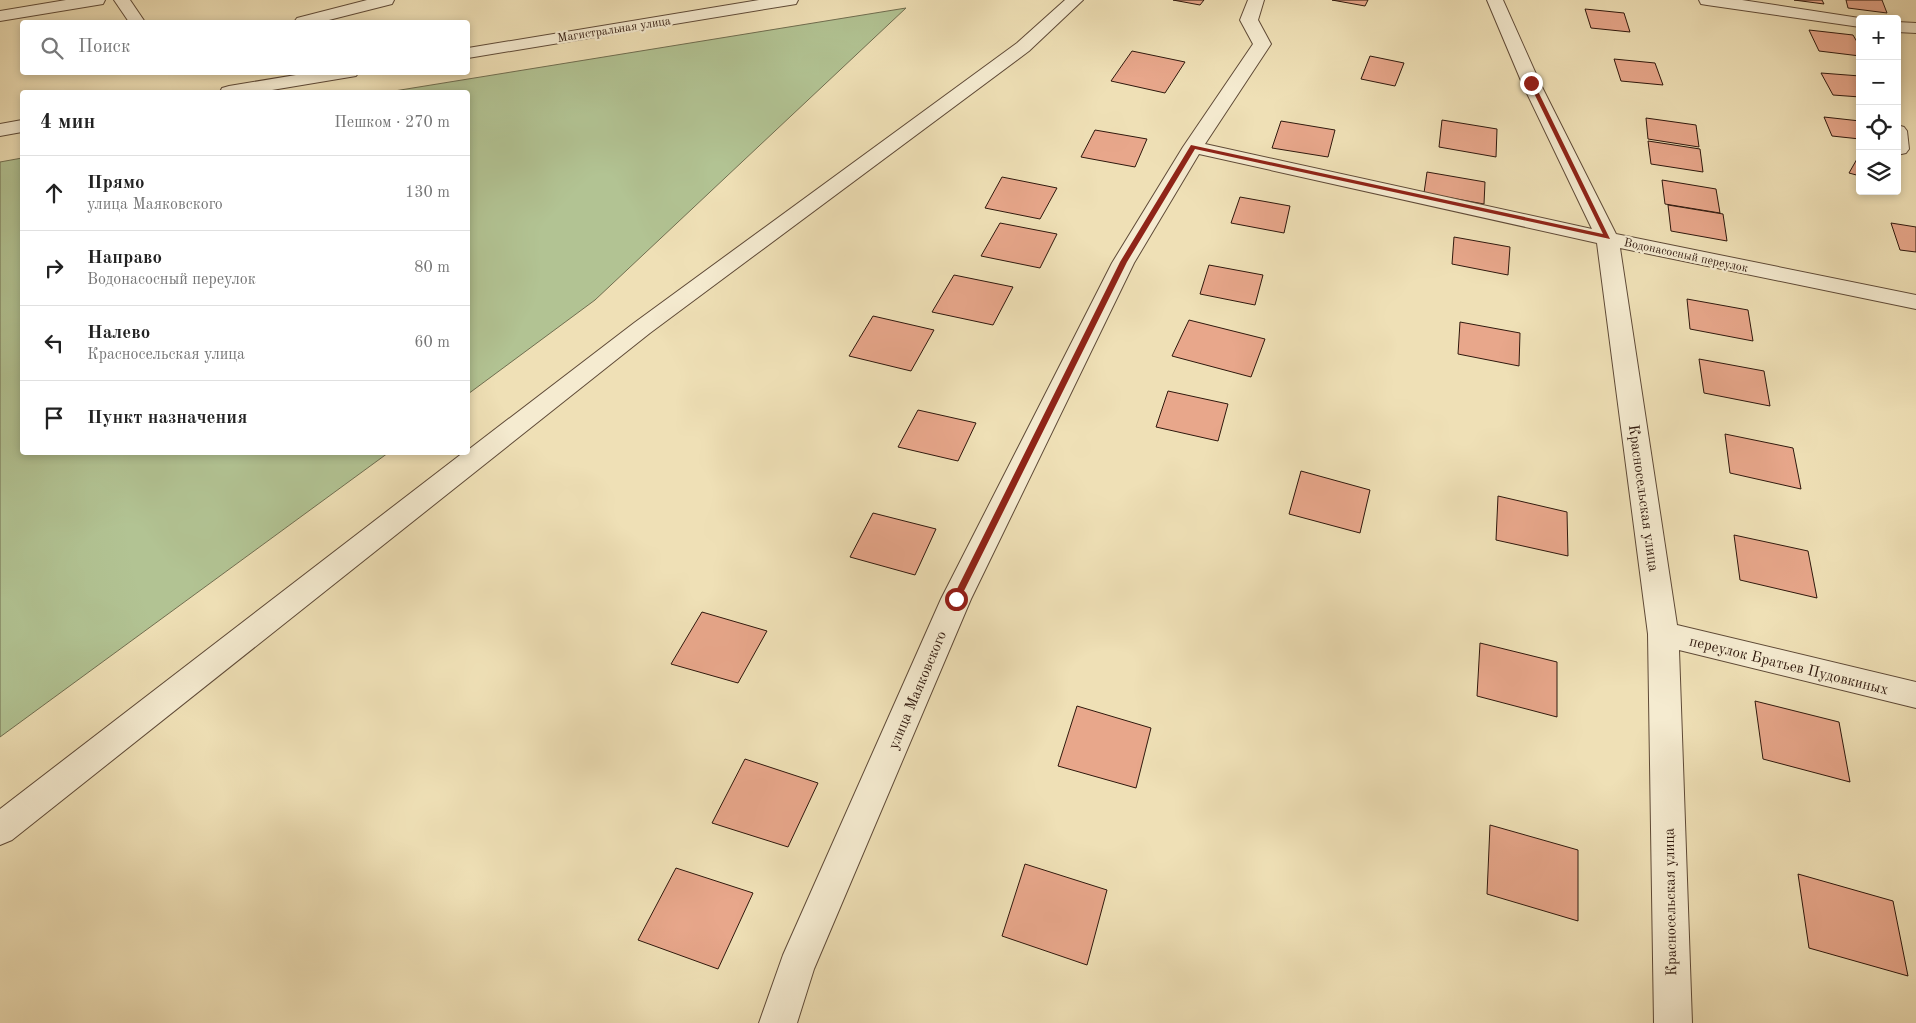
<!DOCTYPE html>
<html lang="ru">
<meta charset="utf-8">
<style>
:root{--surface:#fff;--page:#f2f2f2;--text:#222;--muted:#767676;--line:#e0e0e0}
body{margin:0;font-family:"Old Standard TT",serif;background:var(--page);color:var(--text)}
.controls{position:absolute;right:15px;top:15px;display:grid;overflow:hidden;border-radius:5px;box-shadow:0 2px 8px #0003}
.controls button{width:45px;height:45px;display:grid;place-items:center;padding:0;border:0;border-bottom:1px solid var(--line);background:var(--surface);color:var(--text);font:25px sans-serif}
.stop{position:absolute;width:15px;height:15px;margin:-11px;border:4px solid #8f2418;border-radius:50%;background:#fff}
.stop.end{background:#8f2418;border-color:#fff;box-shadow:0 1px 5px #0008}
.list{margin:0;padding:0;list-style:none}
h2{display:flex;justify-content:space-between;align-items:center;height:65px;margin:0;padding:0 20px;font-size:21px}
h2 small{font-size:16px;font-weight:400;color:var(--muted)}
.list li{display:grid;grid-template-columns:32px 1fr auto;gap:15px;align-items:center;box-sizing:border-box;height:75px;padding:0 20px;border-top:1px solid var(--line)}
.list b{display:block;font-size:19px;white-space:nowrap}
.list p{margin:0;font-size:16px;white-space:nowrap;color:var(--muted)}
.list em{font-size:16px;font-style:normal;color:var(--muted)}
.icon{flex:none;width:28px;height:28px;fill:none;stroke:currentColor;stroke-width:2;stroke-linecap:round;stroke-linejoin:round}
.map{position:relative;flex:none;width:1916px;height:1023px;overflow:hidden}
.search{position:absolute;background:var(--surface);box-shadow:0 2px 8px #0003;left:20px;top:20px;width:450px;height:55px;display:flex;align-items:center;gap:12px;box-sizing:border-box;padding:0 18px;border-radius:5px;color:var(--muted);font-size:19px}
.panel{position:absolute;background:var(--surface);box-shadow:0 2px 8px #0003;left:20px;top:90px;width:450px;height:365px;border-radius:5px}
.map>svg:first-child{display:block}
</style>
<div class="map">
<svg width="1916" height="1023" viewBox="0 0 1916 1023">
<rect width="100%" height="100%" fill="#efe0b6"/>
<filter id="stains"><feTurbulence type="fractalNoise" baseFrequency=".004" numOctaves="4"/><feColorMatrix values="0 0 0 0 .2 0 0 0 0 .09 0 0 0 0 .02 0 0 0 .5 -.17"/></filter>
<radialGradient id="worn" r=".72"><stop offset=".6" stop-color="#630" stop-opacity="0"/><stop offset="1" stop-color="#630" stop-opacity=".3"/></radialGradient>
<!-- green -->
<g fill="#b2c393" stroke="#706e50">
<path d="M906,8L595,300L468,394V92H388Z"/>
<path d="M22,158V452L388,453L0,737V162Z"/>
</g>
<!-- building -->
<g fill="#e8a78b" stroke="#2f180d">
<path d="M1173,0H1204L1200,5Z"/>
<path d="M1332,0H1368L1365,6Z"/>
<path d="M1794,0H1822L1824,4Z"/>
<path d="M1846,0H1882L1887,13L1848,8Z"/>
<path d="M1585,9L1624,13L1630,32L1591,28Z"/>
<path d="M1809,30L1853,35L1860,47V56L1819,51Z"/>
<path d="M1132,51L1185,62L1165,93L1111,81Z"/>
<path d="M1370,56L1404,63L1395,86L1361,79Z"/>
<path d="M1614,59L1655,63L1663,85L1621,81Z"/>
<path d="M1821,73L1860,76V97L1833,95Z"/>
<path d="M1824,117L1860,121V139L1832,136Z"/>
<path d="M1646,118L1696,125L1699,147L1648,139Z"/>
<path d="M1442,120L1497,129L1496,157L1439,147Z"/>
<path d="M1281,121L1335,130L1328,157L1272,148Z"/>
<path d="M1095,130L1147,139L1135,167L1081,157Z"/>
<path d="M1648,141L1700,149L1703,172L1651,164Z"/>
<path d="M1857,159L1860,160V176L1849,173Z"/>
<path d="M1427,172L1485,182L1484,204L1424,193Z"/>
<path d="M1002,177L1057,188L1040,219L985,208Z"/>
<path d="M1662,180L1716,189L1720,213L1665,204Z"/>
<path d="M1240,197L1290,206L1284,233L1231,223Z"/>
<path d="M1668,205L1723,214L1727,241L1671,231Z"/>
<path d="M1000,223L1057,234L1040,268L981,256Z"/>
<path d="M1891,223L1916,227V252L1900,250Z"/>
<path d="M1454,237L1510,247L1508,275L1452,264Z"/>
<path d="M1209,265L1263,275L1255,305L1200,294Z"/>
<path d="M954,275L1013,287L993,325L932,312Z"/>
<path d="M1687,299L1748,310L1753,341L1690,329Z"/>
<path d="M873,316L934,330L911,371L849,356Z"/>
<path d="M1189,320L1265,339L1251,377L1172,356Z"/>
<path d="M1460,322L1520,333L1519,366L1458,354Z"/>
<path d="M1699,359L1764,371L1770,406L1704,393Z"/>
<path d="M1168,391L1228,404L1218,441L1156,427Z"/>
<path d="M918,410L976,423L958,461L898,447Z"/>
<path d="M1725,434L1793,448L1801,489L1730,473Z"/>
<path d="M1301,471L1370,490L1360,533L1289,514Z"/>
<path d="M1498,496L1567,512L1568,556L1496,540Z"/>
<path d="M873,513L936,529L915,575L850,557Z"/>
<path d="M1734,535L1808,551L1817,598L1740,580Z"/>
<path d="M702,612L767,631L738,683L671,664Z"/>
<path d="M1480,643L1557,662V717L1477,696Z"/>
<path d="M1755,701L1839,722L1850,782L1763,759Z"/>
<path d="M1077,706L1151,728L1136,788L1058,766Z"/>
<path d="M745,759L818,783L788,847L712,823Z"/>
<path d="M1490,825L1578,850V921L1487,894Z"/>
<path d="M1025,864L1107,890L1087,965L1002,936Z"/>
<path d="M676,868L753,893L718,969L638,940Z"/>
<path d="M1798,874L1893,901L1908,976L1809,948Z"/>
</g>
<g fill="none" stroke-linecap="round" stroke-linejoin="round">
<defs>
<g id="minor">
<path d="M66,0H105L103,4L97,5L0,21V11Z"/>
<path d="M114,0H130L145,22H129Z"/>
<path d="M367,0H394L392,4L321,22H294L297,18Z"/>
<path d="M759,0H798L796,4L790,5L468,58V48Z"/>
<path d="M1065,0H1083L1029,51L650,333L12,840L0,845V809L464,452H468V450L634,323L1017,43Z"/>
<path d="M1248,0H1264L1258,20L1271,44L1205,144L1592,229L1522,83L1487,0H1503L1540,83L1616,234L1916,295V309L1620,248L1677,625L1916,682V708L1679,650L1692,1023H1654L1648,634L1597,243L1199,154L1134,263L971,599L814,969L797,1023H759L783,955L941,599L1112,263L1183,147L1253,44L1240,20Z"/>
<path d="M1699,0H1742L1866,19H1860V27L1707,5L1701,4Z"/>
<path d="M1897,22L1916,23V33L1897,32Z"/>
<path d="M314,72H359L356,76L260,92H220L222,88L229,86Z"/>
<path d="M22,120V132L0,136V124Z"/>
<path d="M1897,125L1904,127L1907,131L1909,149L1906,153L1897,155Z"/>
</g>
</defs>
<!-- minor casing -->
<use href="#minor" stroke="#5f4a37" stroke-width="2"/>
<!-- minor -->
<use href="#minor" fill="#f5ebd0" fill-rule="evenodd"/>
</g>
<!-- route -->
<path fill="#8f2418" d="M1531,82L1534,83L1610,239L1195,149L1127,262L960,599L959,601H953L952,599L1120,262L1191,145L1603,234L1529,83Z"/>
<g text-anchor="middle" stroke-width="4.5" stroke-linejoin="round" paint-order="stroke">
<!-- far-street labels -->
<g font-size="12" fill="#2f180d" stroke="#f5ebd0">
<text transform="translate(614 29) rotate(-9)" y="4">Магистральная улица</text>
<text transform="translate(1686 255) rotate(12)" y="4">Водонасосный переулок</text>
</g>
<!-- street labels -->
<g font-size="15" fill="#2f180d" stroke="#f5ebd0">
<text transform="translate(1644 498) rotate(82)" y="5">Красносельская улица</text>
<text transform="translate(1789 665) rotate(14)" y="5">переулок Братьев Пудовкиных</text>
<text transform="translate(917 690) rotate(-67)" y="5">улица Маяковского</text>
<text transform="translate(1670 902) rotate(-91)" y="5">Красносельская улица</text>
</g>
</g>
<rect width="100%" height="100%" filter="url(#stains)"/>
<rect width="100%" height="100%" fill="url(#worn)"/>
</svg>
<div class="controls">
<button>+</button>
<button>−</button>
<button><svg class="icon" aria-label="locate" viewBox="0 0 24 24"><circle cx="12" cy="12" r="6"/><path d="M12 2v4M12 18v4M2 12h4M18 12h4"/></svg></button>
<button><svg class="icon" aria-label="layers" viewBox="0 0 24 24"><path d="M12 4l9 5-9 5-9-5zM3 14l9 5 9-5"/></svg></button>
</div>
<div class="stop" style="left:956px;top:599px"></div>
<div class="stop end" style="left:1531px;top:83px"></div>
<div class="search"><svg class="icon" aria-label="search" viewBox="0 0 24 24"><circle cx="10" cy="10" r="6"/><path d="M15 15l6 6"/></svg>Поиск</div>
<section class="panel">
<h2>4 мин<small>Пешком · 270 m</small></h2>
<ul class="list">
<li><svg class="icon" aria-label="ahead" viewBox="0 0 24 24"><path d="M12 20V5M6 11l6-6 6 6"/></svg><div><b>Прямо</b><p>улица Маяковского</p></div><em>130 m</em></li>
<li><svg class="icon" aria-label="right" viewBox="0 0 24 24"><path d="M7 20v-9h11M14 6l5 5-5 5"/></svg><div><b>Направо</b><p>Водонасосный переулок</p></div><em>80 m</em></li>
<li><svg class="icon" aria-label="left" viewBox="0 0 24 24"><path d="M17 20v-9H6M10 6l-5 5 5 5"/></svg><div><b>Налево</b><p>Красносельская улица</p></div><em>60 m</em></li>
<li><svg class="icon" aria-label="arrive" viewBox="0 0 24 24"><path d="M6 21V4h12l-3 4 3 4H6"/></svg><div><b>Пункт назначения</b></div></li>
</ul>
</section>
</div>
